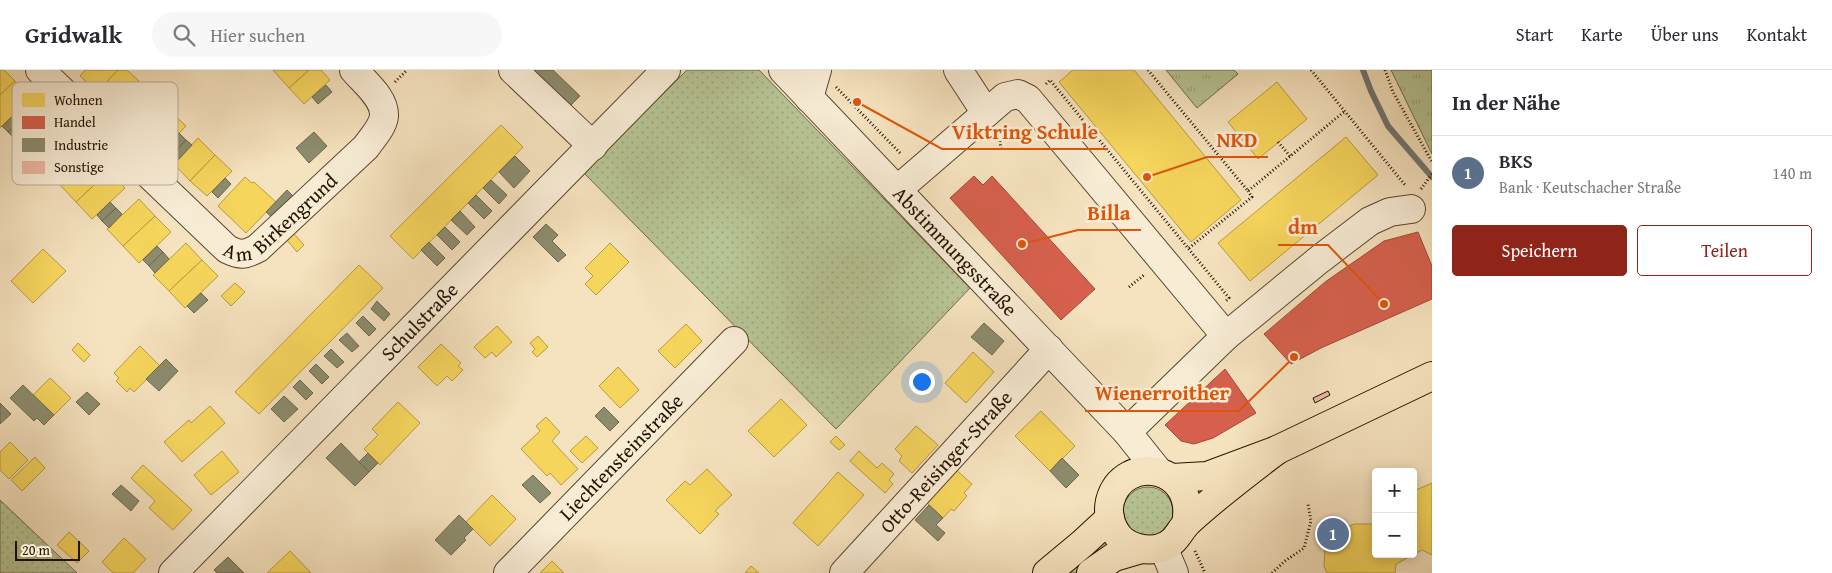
<!DOCTYPE html>
<html lang="de">
<meta charset="utf-8">
<style>
:root{--surface:#fff;--page:#f7f7f7;--text:#2b2b33;--muted:#7c7c81;--line:#e1e1e2;--accent:#8f2418}
body{margin:0;font-family:"Gentium Book Plus",serif;background:var(--page);color:var(--text)}
.controls{position:absolute;right:15px;bottom:15px;display:grid;overflow:hidden;border-radius:5px;box-shadow:0 2px 12px #0003}
.controls button{width:45px;height:45px;display:grid;place-items:center;padding:0;border:0;border-bottom:1px solid var(--line);background:var(--surface);color:var(--text);font:25px sans-serif}
.scale{position:absolute;left:15px;bottom:12px;width:65px;box-sizing:border-box;padding-left:5px;border:2px solid #251201;border-top:0;font-size:14px;line-height:18px;white-space:nowrap;color:#251201;-webkit-text-stroke:4px #f8ecd5;paint-order:stroke}
.you{position:absolute;left:921px;top:311px;width:18px;height:18px;margin:-12px;border:4px solid #fff;border-radius:50%;background:#1a73e8;box-shadow:0 0 0 8px #1a73e833}
.badge{display:grid;place-items:center;width:32px;height:32px;border-radius:50%;background:var(--accent);color:#fff;font-size:16px;font-weight:700}
.pin{position:absolute;translate:-50% -50%;border:2px solid #fff;box-shadow:0 1px 5px #0006}
.list{margin:0;padding:0;list-style:none}
h2{display:flex;justify-content:space-between;align-items:center;height:65px;margin:0;padding:0 20px;font-size:21px}
h2 small{font-size:16px;font-weight:400;color:var(--muted)}
.list li{display:grid;grid-template-columns:32px 1fr auto;gap:15px;align-items:center;box-sizing:border-box;height:75px;padding:0 20px;border-top:1px solid var(--line)}
.list b{display:block;font-size:19px;white-space:nowrap}
.list p{margin:0;font-size:16px;white-space:nowrap;color:var(--muted)}
.list em{font-size:16px;font-style:normal;color:var(--muted)}
.actions{display:flex;gap:10px;padding:15px 20px}
.actions a{flex:1;padding:11px 0;border:1px solid var(--accent);border-radius:5px;text-align:center;font-size:18px;color:var(--accent)}
.actions .main{background:var(--accent);color:#fff}
.icon{flex:none;width:28px;height:28px;fill:none;stroke:currentColor;stroke-width:2;stroke-linecap:round;stroke-linejoin:round}
.map{position:relative;flex:none;width:1432px;height:503px;overflow:hidden}
header{display:flex;align-items:center;gap:30px;box-sizing:border-box;height:70px;padding:0 25px;background:var(--surface);border-bottom:1px solid var(--line)}
header strong{font-size:24px}
nav{display:flex;gap:28px;margin-inline-start:auto;font-size:18px}
.search{width:350px;height:45px;background:var(--page);display:flex;align-items:center;gap:12px;box-sizing:border-box;padding:0 18px;border-radius:28px;color:var(--muted);font-size:19px}
main{display:flex}
aside{flex:1;background:var(--surface)}
.map>svg:first-child{display:block}
</style>
<header>
<strong>Gridwalk</strong>
<div class="search"><svg class="icon" aria-label="search" viewBox="0 0 24 24"><circle cx="10" cy="10" r="6"/><path d="M15 15l6 6"/></svg>Hier suchen</div>
<nav><a>Start</a><a>Karte</a><a>Über uns</a><a>Kontakt</a></nav>
</header>
<main>
<div class="map">
<svg width="1432" height="503" viewBox="0 0 1432 503">
<defs>
<pattern id="grass-dots" width="8" height="8" patternUnits="userSpaceOnUse" patternTransform="scale(1.25)"><rect width="8" height="8" fill="#b7c495"/><path d="M2 2h.1M6 6h.1" fill="none" stroke="#9da77f" stroke-width="1.8" stroke-linecap="round"/></pattern>
<pattern id="park-tufts" width="24" height="20" patternUnits="userSpaceOnUse" patternTransform="scale(1.25)"><rect width="24" height="20" fill="#b7c495"/><path d="M3 7l-1-3M5 7V3M7 7l1-3M15 17l-1-3M17 17v-4M19 17l1-3" fill="none" stroke="#9da77f"/></pattern>
</defs>
<rect width="100%" height="100%" fill="#f5e2be"/>
<filter id="stains"><feTurbulence type="fractalNoise" baseFrequency=".004" numOctaves="4"/><feColorMatrix values="0 0 0 0 .2 0 0 0 0 .09 0 0 0 0 .02 0 0 0 .5 -.17"/></filter>
<radialGradient id="worn" r=".72"><stop offset=".6" stop-color="#630" stop-opacity="0"/><stop offset="1" stop-color="#630" stop-opacity=".3"/></radialGradient>
<!-- grass -->
<g fill="url(#grass-dots)" stroke="#6e6b4b">
<path d="M687,0H759L970,218L836,359L584,103Z"/>
<circle cx="1148" cy="442" r="25"/>
<path d="M0,430L77,503H0Z"/>
<path d="M1104,468L1111,478L1077,503H1059Z"/>
</g>
<!-- park -->
<g fill="url(#park-tufts)" stroke="#6e6b4b">
<path d="M1166,0H1234L1238,4L1197,38Z"/>
<path d="M1391,0H1432V84Z"/>
</g>
<!-- homes -->
<g fill="#f6d55c" stroke="#b79a41">
<path d="M0,0H4L15,11L0,25Z"/>
<path d="M85,0H118L97,22L80,6Z"/>
<path d="M118,0H127L139,11L114,38L97,22Z"/>
<path d="M273,0H309L289,18Z"/>
<path d="M309,0H321L330,10L304,34L289,18Z"/>
<path d="M1073,0H1134L1241,130L1191,172L1059,12Z"/>
<path d="M15,11L31,28L0,58V25Z"/>
<path d="M1277,12L1307,49L1258,89L1228,52Z"/>
<path d="M169,40L186,56L161,82L144,66Z"/>
<path d="M501,55L523,77L413,189L390,166Z"/>
<path d="M1346,67L1378,105L1250,211L1218,173Z"/>
<path d="M198,68L215,85L190,111L174,94Z"/>
<path d="M92,84L109,101L76,132L60,115Z"/>
<path d="M215,85L232,101L207,126L190,111Z"/>
<path d="M109,101L125,118L92,149L76,132Z"/>
<path d="M245,107L252,113L254,112L276,132L246,163L218,136Z"/>
<path d="M139,129L155,146L123,176L107,159Z"/>
<path d="M155,146L171,162L139,193L123,176Z"/>
<path d="M294,164L304,175L297,182L287,170Z"/>
<path d="M186,173L202,190L169,221L153,205Z"/>
<path d="M610,173L629,192L596,225L585,214L593,206L585,198Z"/>
<path d="M43,179L66,201L33,233L11,211Z"/>
<path d="M202,190L218,206L185,238L169,221Z"/>
<path d="M359,195L383,218L259,344L235,322Z"/>
<path d="M235,213L245,222L231,236L221,226Z"/>
<path d="M686,254L702,271L675,298L658,281Z"/>
<path d="M497,256L512,272L496,287L492,282L485,288L474,277Z"/>
<path d="M538,266L548,277L537,287L532,282L535,279L530,273Z"/>
<path d="M78,273L90,285L84,292L72,280Z"/>
<path d="M441,274L461,293L458,296L463,300L452,311L447,306L437,316L418,297Z"/>
<path d="M140,276L160,296L134,322L130,318L127,322L116,311L119,308L114,303Z"/>
<path d="M973,282L994,302L966,333L945,313Z"/>
<path d="M618,297L639,320L620,338L599,316Z"/>
<path d="M50,308L71,328L54,345L33,325Z"/>
<path d="M781,329L807,355L774,387L748,361Z"/>
<path d="M398,332L420,353L380,395L364,379L378,365L372,359Z"/>
<path d="M210,336L225,353L182,392L164,372L189,350L191,353Z"/>
<path d="M1041,341L1075,376L1050,401L1015,366Z"/>
<path d="M546,347L560,362L552,371L578,399L561,415L550,403L547,406L521,379L540,361L536,356Z"/>
<path d="M916,356L938,375L912,403L899,391L902,386L895,379Z"/>
<path d="M586,366L598,378L582,393L570,381Z"/>
<path d="M836,366L845,375L839,380L830,372Z"/>
<path d="M10,372L28,390L9,409L0,400V382Z"/>
<path d="M222,381L239,402L211,425L194,405Z"/>
<path d="M859,381L877,398L882,393L894,404L889,410L893,414L885,423L850,391Z"/>
<path d="M35,387L45,398L22,421L11,410Z"/>
<path d="M143,395L192,440L173,460L149,438L155,431L131,408Z"/>
<path d="M954,398L972,414L964,423L967,426L954,441L951,439L943,448L925,431Z"/>
<path d="M707,399L732,425L715,441L719,444L700,464L666,430L685,411L690,415Z"/>
<path d="M838,402L864,425L818,476L793,453Z"/>
<path d="M1432,413V485L1422,480L1396,494L1395,503H1327L1324,496L1325,480L1333,464L1354,454H1372L1376,456V484H1413V424L1416,420Z"/>
<path d="M492,425L516,449L490,476L466,452Z"/>
<path d="M69,462L89,481L77,493L57,475Z"/>
<path d="M124,468L146,489L133,503H113L102,492Z"/>
<path d="M290,481L311,503H267Z"/>
<path d="M552,491L564,503H540Z"/>
<path d="M751,496L759,503H745Z"/>
</g>
<!-- shops -->
<g fill="#d6604d" stroke="#a14936">
<path d="M974,106L983,115L992,106L1095,219L1061,250L950,128Z"/>
<path d="M1418,162L1432,196V229L1321,278L1291,294L1264,264L1325,212L1384,171Z"/>
<path d="M1225,299L1256,343L1213,368L1194,374L1181,371L1165,355Z"/>
</g>
<!-- industry -->
<g fill="#8c8c6e" stroke="#6d674d">
<path d="M528,0H553L580,26L567,39Z"/>
<path d="M326,15L332,22L318,34L312,27Z"/>
<path d="M16,43L22,49L8,62L2,56Z"/>
<path d="M22,49L28,55L15,69L8,62Z"/>
<path d="M314,62L327,76L309,93L296,78Z"/>
<path d="M179,63L186,70L173,84L165,77Z"/>
<path d="M186,70L192,75L178,90L173,84Z"/>
<path d="M515,86L530,101L514,118L499,102Z"/>
<path d="M225,108L231,114L218,128L212,122Z"/>
<path d="M491,110L507,125L499,134L483,118Z"/>
<path d="M287,120L294,127L274,149L266,142Z"/>
<path d="M476,125L492,141L484,149L468,133Z"/>
<path d="M110,132L116,138L102,151L97,145Z"/>
<path d="M116,138L122,144L109,158L102,151Z"/>
<path d="M460,141L475,157L467,165L451,150Z"/>
<path d="M546,154L558,165L552,171L566,185L558,192L533,167Z"/>
<path d="M445,157L460,172L452,180L437,165Z"/>
<path d="M429,172L445,188L437,196L421,180Z"/>
<path d="M157,176L163,182L149,196L143,190Z"/>
<path d="M163,182L169,189L155,203L149,196Z"/>
<path d="M201,223L208,230L194,243L187,236Z"/>
<path d="M377,231L390,244L384,251L371,239Z"/>
<path d="M363,246L376,259L369,266L356,253Z"/>
<path d="M984,253L1004,271L992,285L971,267Z"/>
<path d="M347,263L359,276L352,282L339,270Z"/>
<path d="M331,279L344,292L337,298L324,286Z"/>
<path d="M166,289L178,301L159,321L146,309Z"/>
<path d="M316,294L329,307L322,314L309,301Z"/>
<path d="M300,310L313,323L306,330L293,317Z"/>
<path d="M23,315L54,345L44,355L37,348L34,351L10,328Z"/>
<path d="M87,322L100,334L89,345L76,332Z"/>
<path d="M284,326L298,339L284,352L271,339Z"/>
<path d="M0,333L11,344L0,354Z"/>
<path d="M604,337L619,352L610,361L595,346Z"/>
<path d="M341,373L369,402L355,416L326,388Z"/>
<path d="M368,383L378,393L369,402L359,392Z"/>
<path d="M1062,388L1079,405L1066,418L1050,401Z"/>
<path d="M533,405L551,423L540,433L522,415Z"/>
<path d="M121,415L139,431L131,441L112,424Z"/>
<path d="M929,435L943,448L936,455L945,463L938,471L915,450Z"/>
<path d="M459,445L473,459L464,468L466,470L451,485L435,470Z"/>
<path d="M228,487L244,503H217L214,500Z"/>
</g>
<g fill="none" stroke-linecap="round" stroke-linejoin="round">
<!-- stream -->
<path stroke="#6f7771" stroke-width="6" d="M1363,0L1371,21L1388,56L1432,107"/>
</g>
<!-- building -->
<path fill="#eeb7a3" stroke="#251201" d="M1328,321L1330,325L1315,333L1313,328Z"/>
<g fill="none" stroke-linecap="round" stroke-linejoin="round">
<defs>
<g id="minor">
<path id="s1" d="M40,0L227,179C241,186 245,185 258,178L366,77C372,68 383,57 384,46C385,28 364,12 354,0"/>
<path d="M513,0L593,76"/>
<path id="s2" d="M783,0L1127,362L1158,401"/>
<path d="M958,0L986,43"/>
<path d="M809,28L817,0"/>
<path d="M897,120L1005,27L1018,24L1028,29L1226,266"/>
<path d="M1127,362L1226,266L1320,189L1370,151L1390,142L1411,139"/>
<path d="M1163,477L1174,503"/>
<path id="s3" d="M173,503L666,0"/>
<path id="s4" d="M508,503L734,271"/>
<path id="s5" d="M844,503L1049,279"/>
</g>
<g id="major">
<path d="M1172,408L1207,406L1277,380L1432,306"/>
<path d="M1186,454C1198,395 1123,382 1110,431C1107,444 1111,457 1119,467C1129,478 1147,482 1161,478C1177,472 1178,462 1188,452C1216,426 1247,403 1277,380"/>
<path d="M1047,503L1083,473L1110,448"/>
<path d="M1091,503L1114,487L1141,479"/>
</g>
</defs>
<!-- minor casing -->
<use href="#minor" stroke="#594630" stroke-width="30"/>
<!-- major casing -->
<use href="#major" stroke="#251201" stroke-width="30"/>
<!-- path -->
<g stroke="#251201" stroke-width="3" stroke-dasharray="1 2.5" stroke-linecap="butt">
<path d="M1148,0L1248,121L1345,41"/>
<path d="M1311,0L1405,115"/>
<path d="M1385,0L1393,22L1432,92"/>
<path d="M395,12L407,0"/>
<path d="M1046,14L1050,10L1229,228L1226,231"/>
<path d="M836,17L901,84"/>
<path d="M999,64L1001,80"/>
<path d="M1278,72L1290,86"/>
<path d="M1421,119L1432,104"/>
<path d="M1189,178L1252,127L1248,121"/>
<path d="M1129,217L1144,205"/>
<path d="M1195,481L1205,503"/>
<path d="M1272,503L1285,491L1304,478L1311,451L1308,434"/>
</g>
<!-- minor -->
<use href="#minor" stroke="#f8ecd5" stroke-width="28"/>
<!-- major -->
<use href="#major" stroke="#f5e2be" stroke-width="28"/>
</g>
<g text-anchor="middle" stroke-width="5" stroke-linejoin="round" paint-order="stroke">
<!-- street labels -->
<g font-size="20" fill="#251201" stroke="#f8ecd5">
<text dy="7" stroke="none"><textPath href="#s1" startOffset="326">Am Birkengrund</textPath></text>
<text dy="7" stroke="none"><textPath href="#s2" startOffset="250">Abstimmungsstraße</textPath></text>
<text dy="7" stroke="none"><textPath href="#s3" startOffset="352">Schulstraße</textPath></text>
<text dy="7" stroke="none"><textPath href="#s4" startOffset="162">Liechtensteinstraße</textPath></text>
<text dy="7" stroke="none"><textPath href="#s5" startOffset="151">Otto-Reisinger-Straße</textPath></text>
</g>
</g>
<!-- legend -->
<rect x="12" y="12" width="166" height="103" rx="8" fill="#f8ecd5" stroke="#b9ab95" stroke-width="1"/>
<rect x="22" y="23" width="23" height="14" fill="#f6d55c"/>
<rect x="22" y="46" width="23" height="13" fill="#d6604d"/>
<rect x="22" y="68" width="23" height="14" fill="#8c8c6e"/>
<rect x="22" y="91" width="23" height="13" fill="#eeb7a3"/>
<g font-size="14" fill="#251201">
<text x="54" y="35">Wohnen</text>
<text x="54" y="57">Handel</text>
<text x="54" y="80">Industrie</text>
<text x="54" y="102">Sonstige</text>
</g>
<!-- callouts -->
<path fill="none" stroke="#de550b" stroke-width="2" d="M857 32L942 79H1108M1147 107L1207 87H1268M1022 174L1078 160H1141M1384 234L1328 175H1278M1294 287L1239 341H1085"/>
<g fill="#de550b" stroke="#f8ecd5" stroke-width="2">
<circle cx="857" cy="32" r="5"/>
<circle cx="1147" cy="107" r="5"/>
<circle cx="1022" cy="174" r="5"/>
<circle cx="1384" cy="234" r="5"/>
<circle cx="1294" cy="287" r="5"/>
</g>
<g font-size="21" text-anchor="middle" font-weight="bold" fill="#de550b" stroke="#f8ecd5" stroke-width="5" stroke-linejoin="round" paint-order="stroke">
<text x="1025" y="69">Viktring Schule</text>
<text x="1237" y="77">NKD</text>
<text x="1109" y="150">Billa</text>
<text x="1303" y="164">dm</text>
<text x="1162" y="330">Wienerroither</text>
</g>
<rect width="100%" height="100%" filter="url(#stains)"/>
<rect width="100%" height="100%" fill="url(#worn)"/>
</svg>
<div class="controls">
<button>+</button>
<button>−</button>
</div>
<div class="scale">20 m</div>
<div class="you"></div>
<div class="pin badge" style="left:1333px;top:464px;background:#5c6f8a">1</div>
</div>
<aside>
<h2>In der Nähe<small></small></h2>
<ul class="list">
<li><span class="badge" style="background:#5c6f8a">1</span><div><b>BKS</b><p>Bank · Keutschacher Straße</p></div><em>140 m</em></li>
</ul>
<div class="actions"><a class="main">Speichern</a><a>Teilen</a></div>
</aside>
</main>
